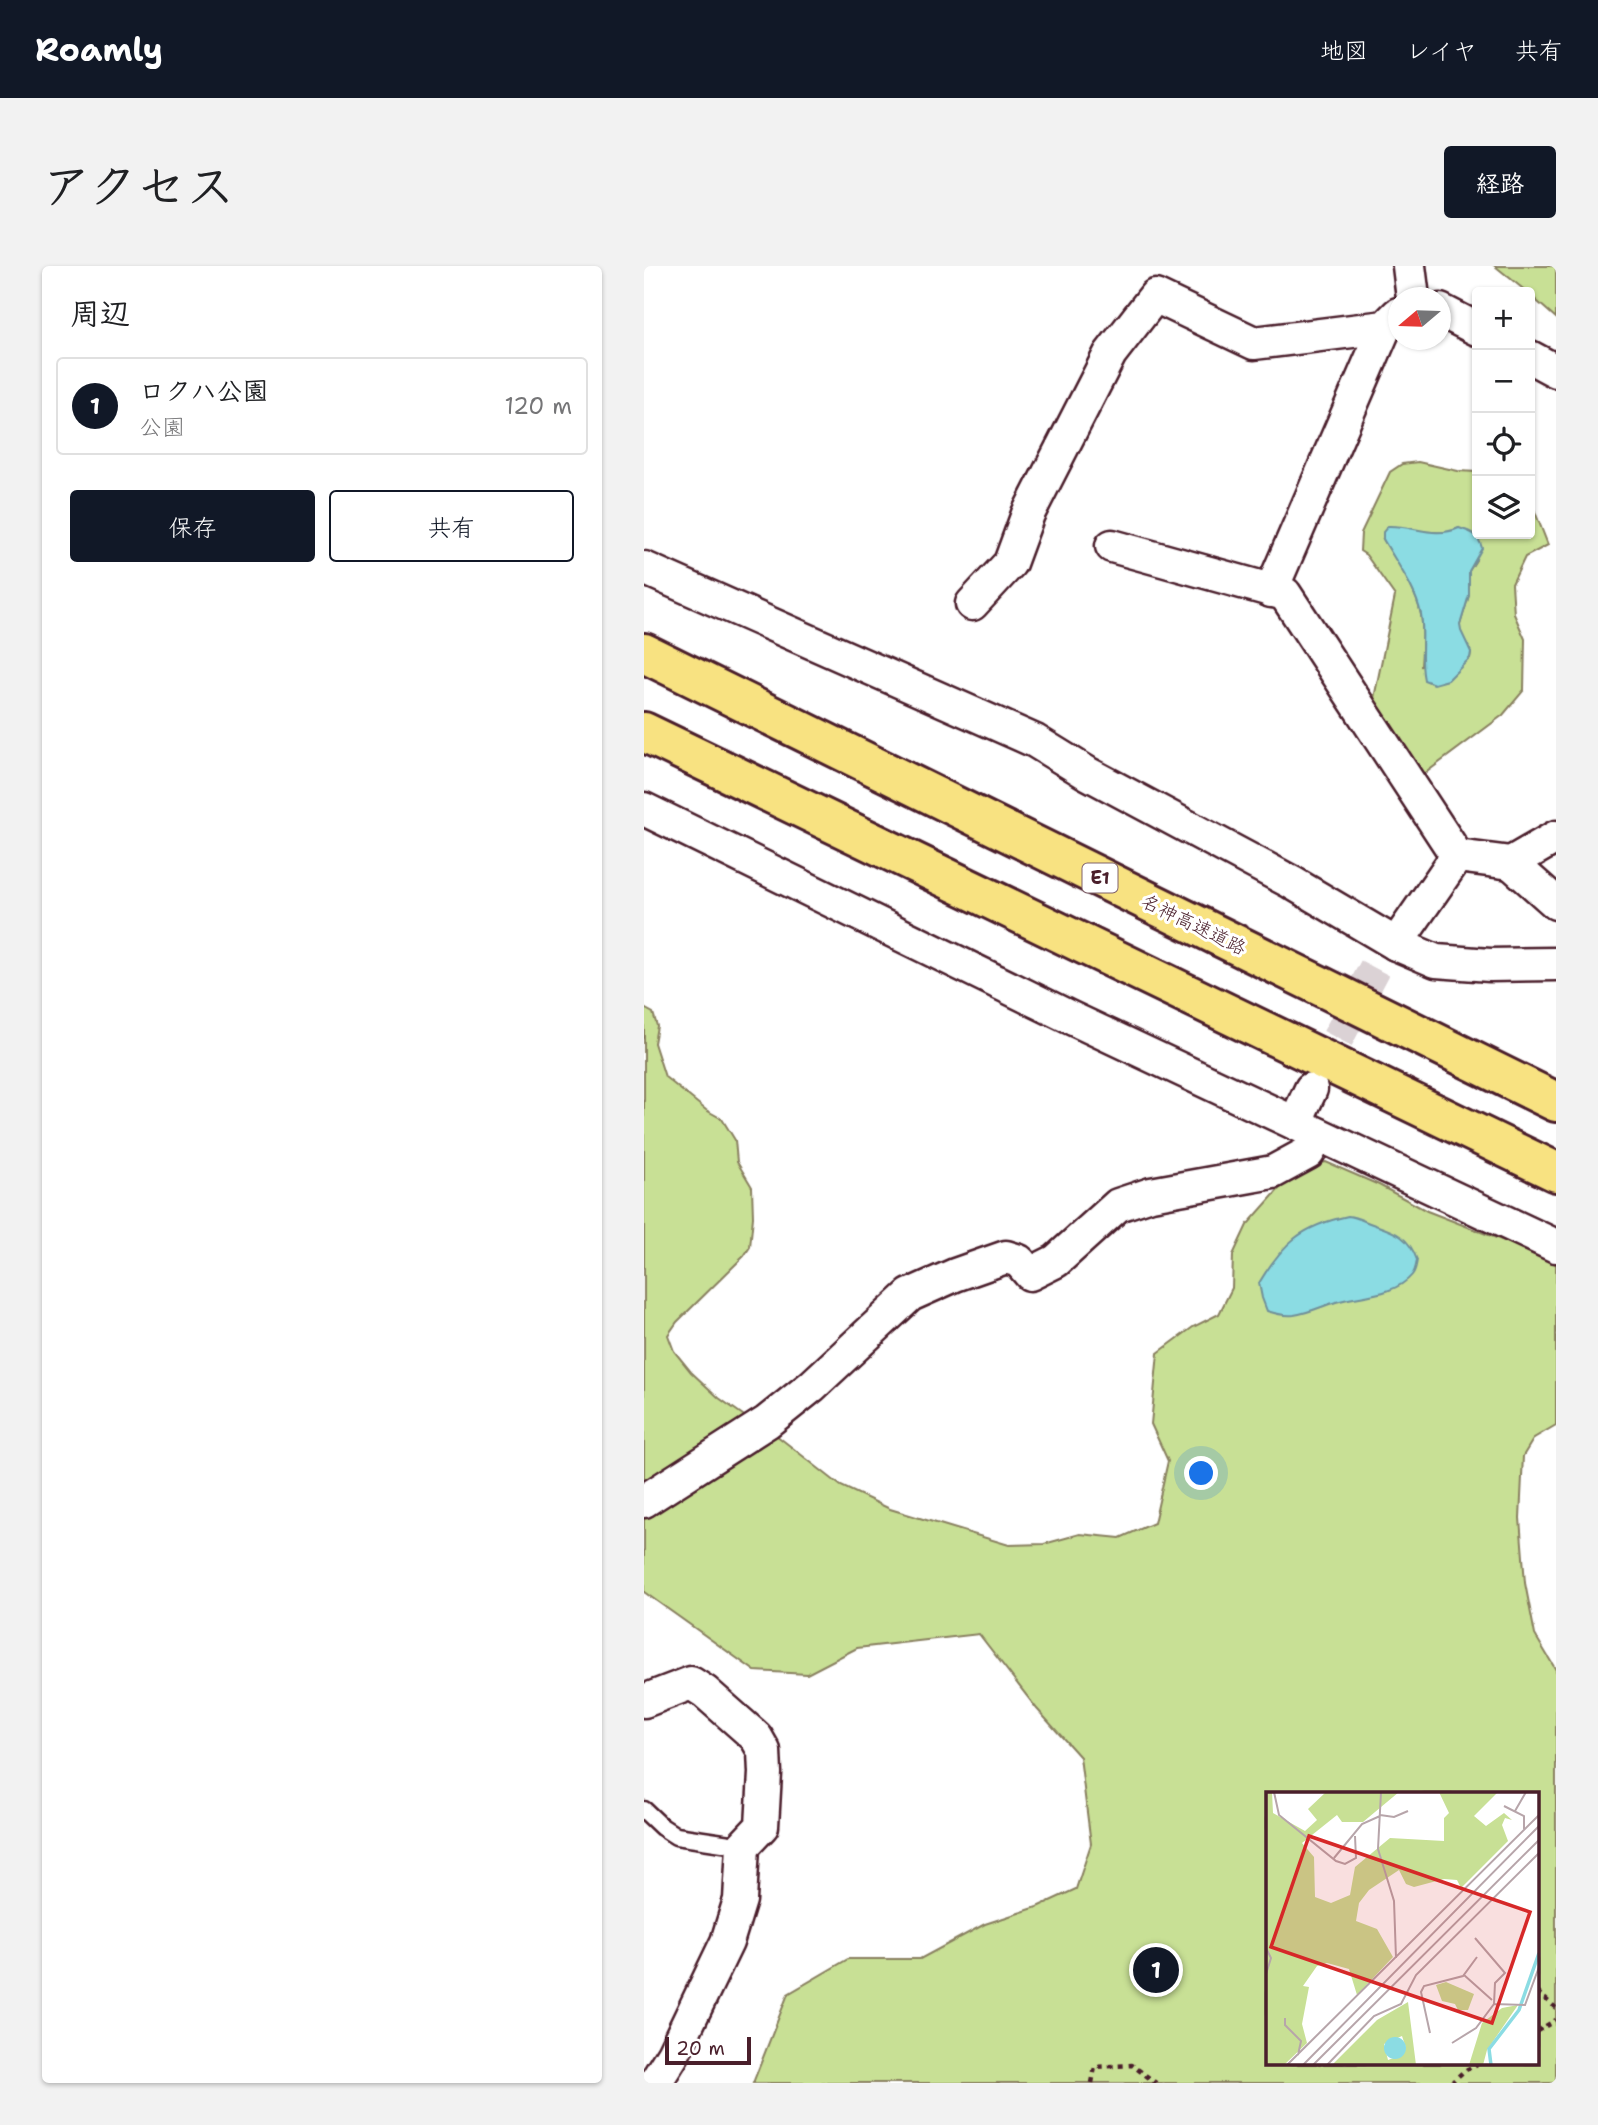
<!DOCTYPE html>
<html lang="ja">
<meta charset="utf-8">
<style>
:root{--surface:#fff;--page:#f2f2f2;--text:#202124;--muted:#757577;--line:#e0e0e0;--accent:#111827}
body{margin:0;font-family:"Shantell Sans","Klee One",sans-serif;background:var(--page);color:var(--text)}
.controls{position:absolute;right:21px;top:21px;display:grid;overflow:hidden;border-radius:7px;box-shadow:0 2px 5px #0004}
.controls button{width:63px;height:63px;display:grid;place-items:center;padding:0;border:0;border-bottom:2px solid var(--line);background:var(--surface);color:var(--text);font:35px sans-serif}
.compass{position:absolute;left:744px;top:21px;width:63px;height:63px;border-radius:50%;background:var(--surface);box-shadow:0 2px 5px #0004;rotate:251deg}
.scale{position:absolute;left:21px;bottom:18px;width:86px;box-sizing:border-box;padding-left:7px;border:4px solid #4a1f2b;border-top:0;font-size:19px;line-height:24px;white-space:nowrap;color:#4a1f2b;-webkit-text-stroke:5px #fff;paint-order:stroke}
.you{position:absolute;left:558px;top:1208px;width:24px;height:24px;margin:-18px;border:5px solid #fff;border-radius:50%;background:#1a73e8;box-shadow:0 0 0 10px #1a73e833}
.badge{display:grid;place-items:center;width:46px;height:46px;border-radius:50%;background:var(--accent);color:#fff;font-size:23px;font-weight:700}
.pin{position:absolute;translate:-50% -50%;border:4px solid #fff;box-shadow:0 2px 7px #0006}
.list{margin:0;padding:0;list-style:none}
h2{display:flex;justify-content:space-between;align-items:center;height:91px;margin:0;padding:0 28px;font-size:30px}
h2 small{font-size:23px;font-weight:400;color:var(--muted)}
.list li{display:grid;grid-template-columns:46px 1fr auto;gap:21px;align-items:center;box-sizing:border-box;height:98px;margin:0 14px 14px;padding:0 14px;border:2px solid var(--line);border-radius:7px}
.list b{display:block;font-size:26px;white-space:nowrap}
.list p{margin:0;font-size:23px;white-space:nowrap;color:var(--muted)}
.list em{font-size:23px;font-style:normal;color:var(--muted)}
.actions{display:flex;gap:14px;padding:21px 28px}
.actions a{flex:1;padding:16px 0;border:2px solid var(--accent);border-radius:7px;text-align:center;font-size:24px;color:var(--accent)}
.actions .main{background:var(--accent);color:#fff}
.icon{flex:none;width:38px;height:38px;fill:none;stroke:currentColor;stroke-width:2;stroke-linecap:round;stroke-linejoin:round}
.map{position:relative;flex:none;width:912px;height:1817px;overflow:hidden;border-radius:7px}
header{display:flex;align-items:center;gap:42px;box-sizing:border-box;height:98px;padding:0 35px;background:var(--accent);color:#fff}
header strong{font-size:33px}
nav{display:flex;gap:38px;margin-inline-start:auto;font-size:24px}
.intro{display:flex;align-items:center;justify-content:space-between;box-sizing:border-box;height:168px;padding:0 42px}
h1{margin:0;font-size:49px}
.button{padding:18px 32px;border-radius:7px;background:var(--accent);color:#fff;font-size:24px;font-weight:700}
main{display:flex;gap:42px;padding:0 42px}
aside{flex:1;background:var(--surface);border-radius:7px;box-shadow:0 2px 5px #0004}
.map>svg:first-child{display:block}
</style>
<header>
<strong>Roamly</strong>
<nav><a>地図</a><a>レイヤ</a><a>共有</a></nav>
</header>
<div class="intro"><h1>アクセス</h1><a class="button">経路</a></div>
<main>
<aside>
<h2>周辺<small></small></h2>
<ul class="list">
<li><span class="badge">1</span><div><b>ロクハ公園</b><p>公園</p></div><em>120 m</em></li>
</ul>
<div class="actions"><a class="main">保存</a><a>共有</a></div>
</aside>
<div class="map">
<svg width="912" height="1817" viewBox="0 0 912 1817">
<rect width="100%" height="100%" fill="#fff"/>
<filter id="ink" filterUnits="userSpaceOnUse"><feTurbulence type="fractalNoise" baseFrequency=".0143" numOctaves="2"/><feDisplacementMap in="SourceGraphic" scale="14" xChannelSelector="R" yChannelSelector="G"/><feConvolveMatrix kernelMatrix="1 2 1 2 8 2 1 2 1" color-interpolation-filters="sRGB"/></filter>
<g filter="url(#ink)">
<!-- green -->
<g fill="#c8e095" stroke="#898060" stroke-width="2" fill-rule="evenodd">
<path d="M851,0H912V52L886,29V26H883Z"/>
<path d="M774,196L814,205L833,206V268H886V233L904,279L881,291L868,318L870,348L881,373L880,424L859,449L776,511L729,437L751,330L722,289L716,285L717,267L746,206L758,198ZM815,262L832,294L825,305V329L816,359V365L827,387L826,392L777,400C778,383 780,366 777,349C772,322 753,296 739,273L772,265L804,267Z"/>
<path d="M0,742L9,747L13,760L10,777L21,811L62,844L78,853L91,874L93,896L108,921L109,951L106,981L100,990L33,1056L24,1069L30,1085L47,1106L75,1132L99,1149L127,1165L197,1220L246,1243L365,1279L400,1278L436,1268L476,1272L510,1257L524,1195L507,1158L514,1087L549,1061L575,1048L588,1022L589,989L603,959L635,923L660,901L682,896L735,919L783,945L868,978L912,998V1159L890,1172L879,1190L876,1252L881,1317L891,1369L912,1404V1817H109L144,1728L204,1693H276L341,1658L393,1641L432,1623L447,1578L436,1491L393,1443L335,1368L213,1382L163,1408L111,1405L0,1326ZM623,1528H893V1798H623Z"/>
</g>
<!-- water -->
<g fill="#8bdce3" stroke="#719099" stroke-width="2">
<path d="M744,260C769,259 790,273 815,262C828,266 834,268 838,282L825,305V329L816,359L817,365L827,386L826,392L804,414L790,418L780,414C775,392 781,370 777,348C771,321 752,296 739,273V266Z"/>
<path d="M704,950C714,951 721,956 731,959C752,966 765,971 773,994C772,999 772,1004 768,1009C751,1030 716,1029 692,1036C678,1040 665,1047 650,1049C640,1050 632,1048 623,1045L618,1032L615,1017C639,977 657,960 704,950Z"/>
</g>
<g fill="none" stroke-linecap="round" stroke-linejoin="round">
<!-- street-tunnel -->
<path stroke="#dbd2d5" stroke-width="32" stroke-dasharray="32 16" stroke-linecap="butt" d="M671,815L733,698"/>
<defs>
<path id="lane" d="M0,1544L18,1561L32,1570L99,1580"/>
<g id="street">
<path d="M765,0L769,32"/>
<path d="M796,44L833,63"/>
<path d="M886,91L912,105"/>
<path d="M468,280L641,328L813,590L867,597L912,571"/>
<path d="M0,302L391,475L443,507L647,616L752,678L792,695L846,699L912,698"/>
<path d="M627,325L741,61"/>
<path d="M328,338L366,297L384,248L466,88L511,30L610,77L741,61L754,48"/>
<path d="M0,543L425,751L912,980"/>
<path d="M867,597L912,637"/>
<path d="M752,678L813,590"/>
<path d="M651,857L667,823"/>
<path d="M0,1235L123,1156L168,1120L266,1029L311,1009L362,991L375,995L386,1008L412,995L474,939L507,928L629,906L664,887L675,869"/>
<path d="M0,1435L47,1417L61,1426L112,1471L120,1485L121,1507L118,1560L99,1580L96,1634L83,1676L29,1788L11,1817"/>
</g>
<g id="highway">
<path d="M0,387L912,836"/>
<path d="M0,466L912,906"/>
</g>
</defs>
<!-- lane casing -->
<use href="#lane" stroke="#4a1f2b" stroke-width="21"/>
<!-- street casing -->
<use href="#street" stroke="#4a1f2b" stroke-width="37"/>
<!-- highway casing -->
<use href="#highway" stroke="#4a1f2b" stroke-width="44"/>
<!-- path -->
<g stroke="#4a1f2b" stroke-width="4.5" stroke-dasharray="5 5" stroke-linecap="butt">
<path d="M893,1726L912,1742"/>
<path d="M893,1765L912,1754"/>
<path d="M448,1817L451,1801L488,1799L512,1817"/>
<path d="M807,1817L820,1805L833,1798"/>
</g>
<!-- lane -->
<use href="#lane" stroke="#fff" stroke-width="16"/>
<!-- street -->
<use href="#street" stroke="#fff" stroke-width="32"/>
<!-- highway -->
<use href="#highway" stroke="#f8e281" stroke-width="38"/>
</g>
</g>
<g text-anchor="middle" stroke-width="6" stroke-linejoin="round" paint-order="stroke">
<!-- shield labels -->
<rect fill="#fff" stroke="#80626b" stroke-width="2" x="438.5" y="597.5" width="35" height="29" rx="5"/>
<g font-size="18" font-weight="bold" fill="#4a1f2b">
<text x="456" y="618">E1</text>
</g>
<!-- street labels -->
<g font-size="19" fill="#4a1f2b" stroke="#fff">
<text transform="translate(550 658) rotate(26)" y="7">名神高速道路</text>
</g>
</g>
<!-- overview -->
<g transform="translate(622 1526)">
<rect width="273" height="273" fill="#fff"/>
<path d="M0,0H6L7,21L39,39L51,28L42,17L60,0H133L97,30H76L71,23L36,51L48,65L49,105L65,111L84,103L89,75L124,46L178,49V26L183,21L173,0H232L208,24L220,34L238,21L246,28L239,26L236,33L242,49L195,96L191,88L178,87L148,95L140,92L133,78L103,98L93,111L90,129L111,137L127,165L91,203L83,177L61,171L51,174L37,194L43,195L36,232L41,251L18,273H0ZM180,190L208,202L202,218H192L189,212L176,209L170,193ZM142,210L150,273H66L111,228ZM136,244L140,256L136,263L122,268L118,252ZM252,213L221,258L217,273H203L216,231L236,216Z" fill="#c8e095" fill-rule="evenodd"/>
<path d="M118 256a11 11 0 1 1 22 0a11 11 0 1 1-22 0Z" fill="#8bdce3"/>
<path fill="none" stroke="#8bdce3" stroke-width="3.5" d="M225,273L223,257L253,218L273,161"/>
<path fill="none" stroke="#b7a5aa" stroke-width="2" d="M8,0L13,23L70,69L79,72L90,66L89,44M115,0L112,57L128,109L130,166M238,14L258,24V37M249,19L260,0M114,23L128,25L142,19M68,66L96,32L114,24M209,146L239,181L229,191L228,212M0,156L5,166L0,182M198,183L226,208M19,226V233L35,249L32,263M164,241L155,200L158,194L197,184L211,165M186,251L210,236L228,212L259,213L273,175M21,273L273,23M37,273L273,34M47,273L273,48M61,273L108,224L135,212L150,183L273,61"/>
<path fill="#d62828" fill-opacity="0.15" stroke="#d62828" stroke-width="3.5" d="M43,44L264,120L226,231L5,155Z"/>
<rect width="273" height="273" fill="none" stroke="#4a1f2b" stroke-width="3.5"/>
</g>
</svg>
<div class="controls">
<button>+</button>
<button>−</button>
<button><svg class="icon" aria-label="locate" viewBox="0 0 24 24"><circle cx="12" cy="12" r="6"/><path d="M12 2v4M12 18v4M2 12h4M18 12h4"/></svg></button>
<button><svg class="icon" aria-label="layers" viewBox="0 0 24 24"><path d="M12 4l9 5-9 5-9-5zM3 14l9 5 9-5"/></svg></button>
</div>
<svg class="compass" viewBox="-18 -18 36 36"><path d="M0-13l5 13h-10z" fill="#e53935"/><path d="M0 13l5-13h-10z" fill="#757577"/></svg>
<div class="scale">20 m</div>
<div class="you"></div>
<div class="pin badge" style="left:512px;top:1704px">1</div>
</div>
</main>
